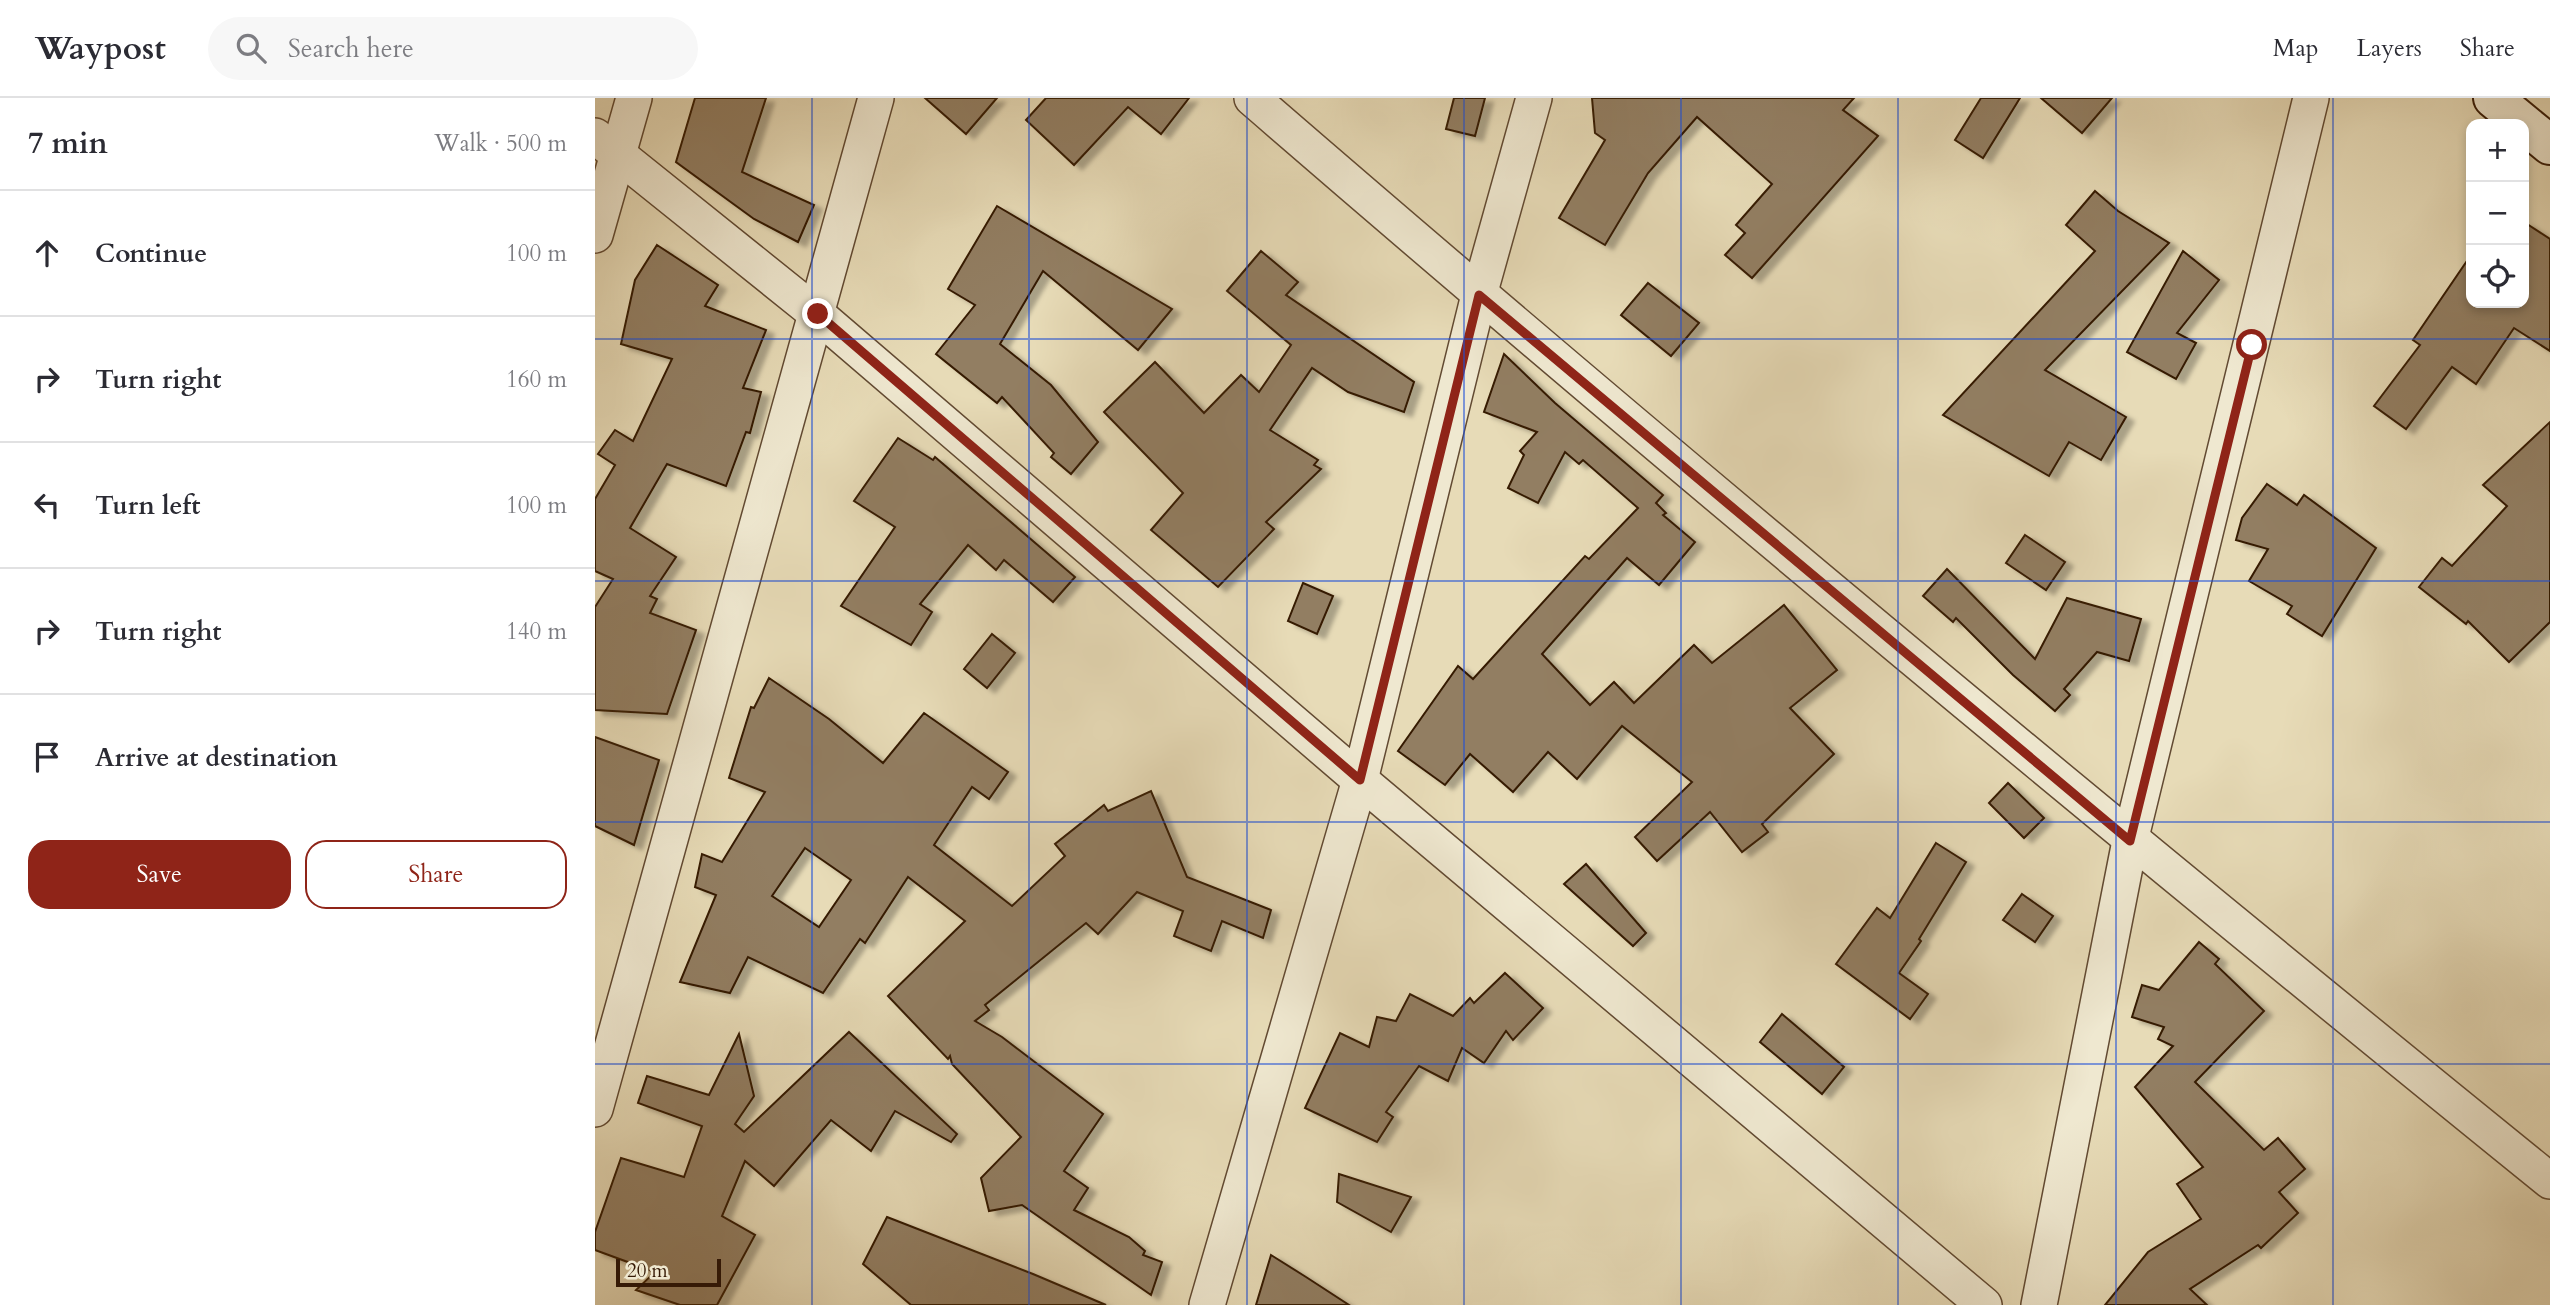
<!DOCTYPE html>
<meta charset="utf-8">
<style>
:root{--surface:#fff;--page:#f7f7f7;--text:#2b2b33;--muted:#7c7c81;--line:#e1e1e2;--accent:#8f2418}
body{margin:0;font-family:Cardo,serif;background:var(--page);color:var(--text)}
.controls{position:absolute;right:21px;top:21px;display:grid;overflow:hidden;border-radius:14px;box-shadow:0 4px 10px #0003}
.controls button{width:63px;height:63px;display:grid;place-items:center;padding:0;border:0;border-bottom:2px solid var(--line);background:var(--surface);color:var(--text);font:35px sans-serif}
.scale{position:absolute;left:21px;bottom:18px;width:105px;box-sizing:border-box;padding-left:7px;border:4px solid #361a06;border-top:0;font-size:19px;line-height:24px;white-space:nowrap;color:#361a06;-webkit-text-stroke:5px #efe8d0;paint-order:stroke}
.stop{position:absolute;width:21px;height:21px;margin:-16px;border:5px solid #8f2418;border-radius:50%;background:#fff}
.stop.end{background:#8f2418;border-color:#fff;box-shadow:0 2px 7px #0008}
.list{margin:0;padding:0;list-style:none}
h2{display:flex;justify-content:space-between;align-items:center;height:91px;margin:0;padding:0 28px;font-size:30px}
h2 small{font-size:23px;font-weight:400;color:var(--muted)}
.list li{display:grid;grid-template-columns:46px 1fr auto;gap:21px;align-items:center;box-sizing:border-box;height:126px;padding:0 28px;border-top:2px solid var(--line)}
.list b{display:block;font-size:26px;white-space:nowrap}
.list em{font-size:23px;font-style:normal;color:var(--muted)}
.actions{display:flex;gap:14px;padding:21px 28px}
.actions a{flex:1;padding:16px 0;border:2px solid var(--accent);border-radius:21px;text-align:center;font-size:24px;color:var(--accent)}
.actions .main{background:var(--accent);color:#fff}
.icon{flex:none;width:38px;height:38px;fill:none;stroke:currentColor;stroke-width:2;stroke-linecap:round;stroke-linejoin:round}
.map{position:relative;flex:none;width:1955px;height:1207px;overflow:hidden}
header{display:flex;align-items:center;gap:42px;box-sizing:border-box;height:98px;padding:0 35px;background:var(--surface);border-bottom:2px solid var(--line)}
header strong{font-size:33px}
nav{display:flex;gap:38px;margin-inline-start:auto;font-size:24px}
.search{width:490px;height:63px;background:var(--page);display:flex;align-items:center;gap:18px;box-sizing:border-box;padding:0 24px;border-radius:38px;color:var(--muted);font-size:26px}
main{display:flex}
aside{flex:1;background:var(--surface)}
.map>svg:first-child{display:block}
</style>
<header>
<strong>Waypost</strong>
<div class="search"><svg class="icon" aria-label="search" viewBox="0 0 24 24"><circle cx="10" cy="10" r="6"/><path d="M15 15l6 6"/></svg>Search here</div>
<nav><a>Map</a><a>Layers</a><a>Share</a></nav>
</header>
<main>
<aside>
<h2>7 min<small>Walk · 500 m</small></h2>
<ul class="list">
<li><svg class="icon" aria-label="ahead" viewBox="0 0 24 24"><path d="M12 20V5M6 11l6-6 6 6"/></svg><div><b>Continue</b></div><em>100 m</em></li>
<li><svg class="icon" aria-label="right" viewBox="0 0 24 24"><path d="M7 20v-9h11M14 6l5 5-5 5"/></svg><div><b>Turn right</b></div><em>160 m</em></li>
<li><svg class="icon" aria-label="left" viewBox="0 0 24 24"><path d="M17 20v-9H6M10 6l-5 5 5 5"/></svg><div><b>Turn left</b></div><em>100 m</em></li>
<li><svg class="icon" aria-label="right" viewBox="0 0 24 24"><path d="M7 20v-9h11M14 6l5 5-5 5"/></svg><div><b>Turn right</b></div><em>140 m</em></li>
<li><svg class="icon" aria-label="arrive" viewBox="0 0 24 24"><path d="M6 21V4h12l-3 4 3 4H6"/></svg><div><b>Arrive at destination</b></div></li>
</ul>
<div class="actions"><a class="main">Save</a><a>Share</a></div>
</aside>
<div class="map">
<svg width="1955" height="1207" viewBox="0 0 1955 1207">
<defs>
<filter id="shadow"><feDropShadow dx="8" dy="4.5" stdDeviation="2" flood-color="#0004"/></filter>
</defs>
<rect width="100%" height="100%" fill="#e7dbb7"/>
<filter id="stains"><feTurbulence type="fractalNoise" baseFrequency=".00286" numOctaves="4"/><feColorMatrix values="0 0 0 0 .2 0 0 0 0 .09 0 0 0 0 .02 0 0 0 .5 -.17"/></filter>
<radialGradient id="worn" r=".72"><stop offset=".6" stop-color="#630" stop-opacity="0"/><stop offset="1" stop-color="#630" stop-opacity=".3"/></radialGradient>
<!-- building -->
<g fill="#927e62" stroke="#361a06" stroke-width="2" fill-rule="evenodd" filter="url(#shadow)">
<path d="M100,0H171L147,74L219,107L203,144L159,121L81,64Z"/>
<path d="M330,0H402L371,36Z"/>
<path d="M451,0H594L566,36L533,9L479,67L431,22Z"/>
<path d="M859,0H890L880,38L851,31Z"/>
<path d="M997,0H1259L1248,12L1283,38L1157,180L1130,157L1150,135L1141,127L1177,86L1102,19L1053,75L1010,147L964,120L1010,42L1000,35Z"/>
<path d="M1386,0H1425L1388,60L1360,42Z"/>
<path d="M1446,0H1517L1487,35Z"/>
<path d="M1500,93L1523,113L1574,145L1450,272L1531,319L1506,362L1474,344L1454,378L1348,317L1500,153L1471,127Z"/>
<path d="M402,108L577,211L543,252L448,173L405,246L456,287L503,344L476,376L456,359L459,355L407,299L402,305L341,256L380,207L353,191Z"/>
<path d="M1929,124L1955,141V253L1919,230L1881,286L1857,269L1811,331L1779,308L1825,247L1818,242L1876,157V205H1929Z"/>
<path d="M62,147L123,187L110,208L171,232L148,290L166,294L155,335L151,334L131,388L72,366L35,430L81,459L55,498L62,501L55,515L101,532L72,616L0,612V509L18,481L0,473V401L20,367L3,356L20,332L38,343L77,261L26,246L40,182Z"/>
<path d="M666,153L703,184L691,197L819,284L809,314L753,294L717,270L675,332L723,362L719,367L726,371L671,424L679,431L623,489L556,432L588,395L509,314L560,264L609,315L646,277L664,294L696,247L632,193Z"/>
<path d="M1588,153L1624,182L1582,235L1601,245L1581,281L1532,254Z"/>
<path d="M1053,185L1104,225L1076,258L1026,217Z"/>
<path d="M909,256L960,305L1068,397L1061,405L1071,415L1068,417L1100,444L1064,487L1032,460L947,556L995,607L1019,584L1039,605L1099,547L1117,565L1189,507L1242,572L1195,610L1239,656L1167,726L1173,734L1147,754L1115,714L1062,763L1040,739L1097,684L1027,628L982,681L953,654L918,694L875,656L850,687L803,653L863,568L878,581L990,458L994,461L1043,410L988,362L984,366L970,354L943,405L913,390L929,357L925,353L942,334L889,314Z"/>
<path d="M1955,324V524L1914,564L1873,523L1871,526L1824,489L1847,460L1857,468L1912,408L1888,387Z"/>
<path d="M303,340L338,362L340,359L480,479L458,504L409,462L401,472L373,447L325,506L337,514L316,547L246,508L300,429L259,403Z"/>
<path d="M1672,386L1702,407L1709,397L1781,450L1727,538L1692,516L1697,508L1654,483L1673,451L1641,442L1647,420Z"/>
<path d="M1430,437L1470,464L1451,492L1411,465Z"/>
<path d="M1352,471L1440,561L1472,500L1546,521L1534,563L1502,554L1469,591L1475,597L1460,613L1418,577L1361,520L1358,524L1328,498Z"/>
<path d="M708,485L738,498L722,536L693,523Z"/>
<path d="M397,536L420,555L392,590L369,571Z"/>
<path d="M174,580L234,621L288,665L329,615L413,674L394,701L377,689L339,747L417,808L470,758L460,746L509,707L513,713L556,693L592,779L676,812L668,840L627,823L616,853L579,838L588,813L542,794L503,836L491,825L390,907L394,912L380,923L407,939L508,1016L469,1073L493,1090L479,1112L534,1139L550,1153L548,1157L567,1164L556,1197L427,1107L394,1113L386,1080L426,1039L357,966L355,958L353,961L293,898L370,823L313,779L270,845L265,841L228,895L153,859L135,895L85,884L121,797L100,789L107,756L127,764L170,694L134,680L156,609L159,610ZM210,750L256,782L224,829L177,798Z"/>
<path d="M0,639L64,662L39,747L0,728Z"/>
<path d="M1413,685L1449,720L1429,740L1394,705Z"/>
<path d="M1341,745L1371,764L1324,841L1326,843L1304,875L1333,896L1315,921L1241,866L1282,810L1295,820Z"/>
<path d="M991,766L1051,835L1038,848L969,786Z"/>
<path d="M1427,796L1458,818L1440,844L1408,822Z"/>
<path d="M1604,844L1624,861L1620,866L1669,913L1600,984L1669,1052L1683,1040L1710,1071L1684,1094L1703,1115L1666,1150L1663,1147L1595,1191L1612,1207H1510L1553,1154L1606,1121L1582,1086L1608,1069L1540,989L1578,948L1563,941L1569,929L1537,919L1547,887L1564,892Z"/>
<path d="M910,875L948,910L918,942L911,933L889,965L867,950L853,983L824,968L791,1014L798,1019L782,1044L710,1010L745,935L774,949L782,919L801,923L815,896L858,918L875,900L879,905Z"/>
<path d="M1187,916L1249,969L1227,996L1165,944Z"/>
<path d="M254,934L362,1036L356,1044L300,1013L276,1053L236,1022L179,1088L150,1063L127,1118L160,1137L122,1207H85L41,1192L60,1174L0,1152V1134L26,1060L89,1079L107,1028L43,1005L52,978L114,997L144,936L159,998L140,1026L149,1034Z"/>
<path d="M744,1076L816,1099L796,1134L742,1104Z"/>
<path d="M292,1119L438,1176L511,1207H316L268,1166Z"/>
<path d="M676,1157L711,1179L754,1207H661Z"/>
</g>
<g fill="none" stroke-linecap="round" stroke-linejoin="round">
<defs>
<g id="street">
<path d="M657,0C1083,369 1517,728 1955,1083"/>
<path d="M0,38L223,217L765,682L1389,1207"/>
<path d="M0,137L39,0"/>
<path d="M0,1011L281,0"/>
<path d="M612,1207L765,682L884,197L939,0"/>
<path d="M1444,1207L1535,743L1716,0"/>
</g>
<path id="secondary" d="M1898,0L1955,47"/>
</defs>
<!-- street casing -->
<use href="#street" stroke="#624a32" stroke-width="38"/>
<!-- secondary casing -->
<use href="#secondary" stroke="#361a06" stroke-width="42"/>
<!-- street -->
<use href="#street" stroke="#efe8d0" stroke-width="35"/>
<!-- secondary -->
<use href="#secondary" stroke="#efe8d0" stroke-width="38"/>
</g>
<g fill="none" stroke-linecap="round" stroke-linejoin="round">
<!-- route -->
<path stroke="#8f2418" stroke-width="9" d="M223,216L765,682L884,197L1535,743L1657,247"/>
</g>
<!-- grid -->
<path fill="none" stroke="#1d4ed8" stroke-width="2" stroke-opacity="0.55" d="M217,0V1207M434,0V1207M652,0V1207M869,0V1207M1086,0V1207M1303,0V1207M1521,0V1207M1738,0V1207M0,241H1955M0,483H1955M0,724H1955M0,966H1955"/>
<rect width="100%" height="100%" filter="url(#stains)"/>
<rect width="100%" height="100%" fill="url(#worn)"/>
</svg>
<div class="controls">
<button>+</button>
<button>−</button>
<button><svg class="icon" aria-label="locate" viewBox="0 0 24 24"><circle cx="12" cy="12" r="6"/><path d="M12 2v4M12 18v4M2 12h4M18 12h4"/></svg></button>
</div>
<div class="scale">20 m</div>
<div class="stop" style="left:1657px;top:247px"></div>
<div class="stop end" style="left:223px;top:216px"></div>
</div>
</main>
